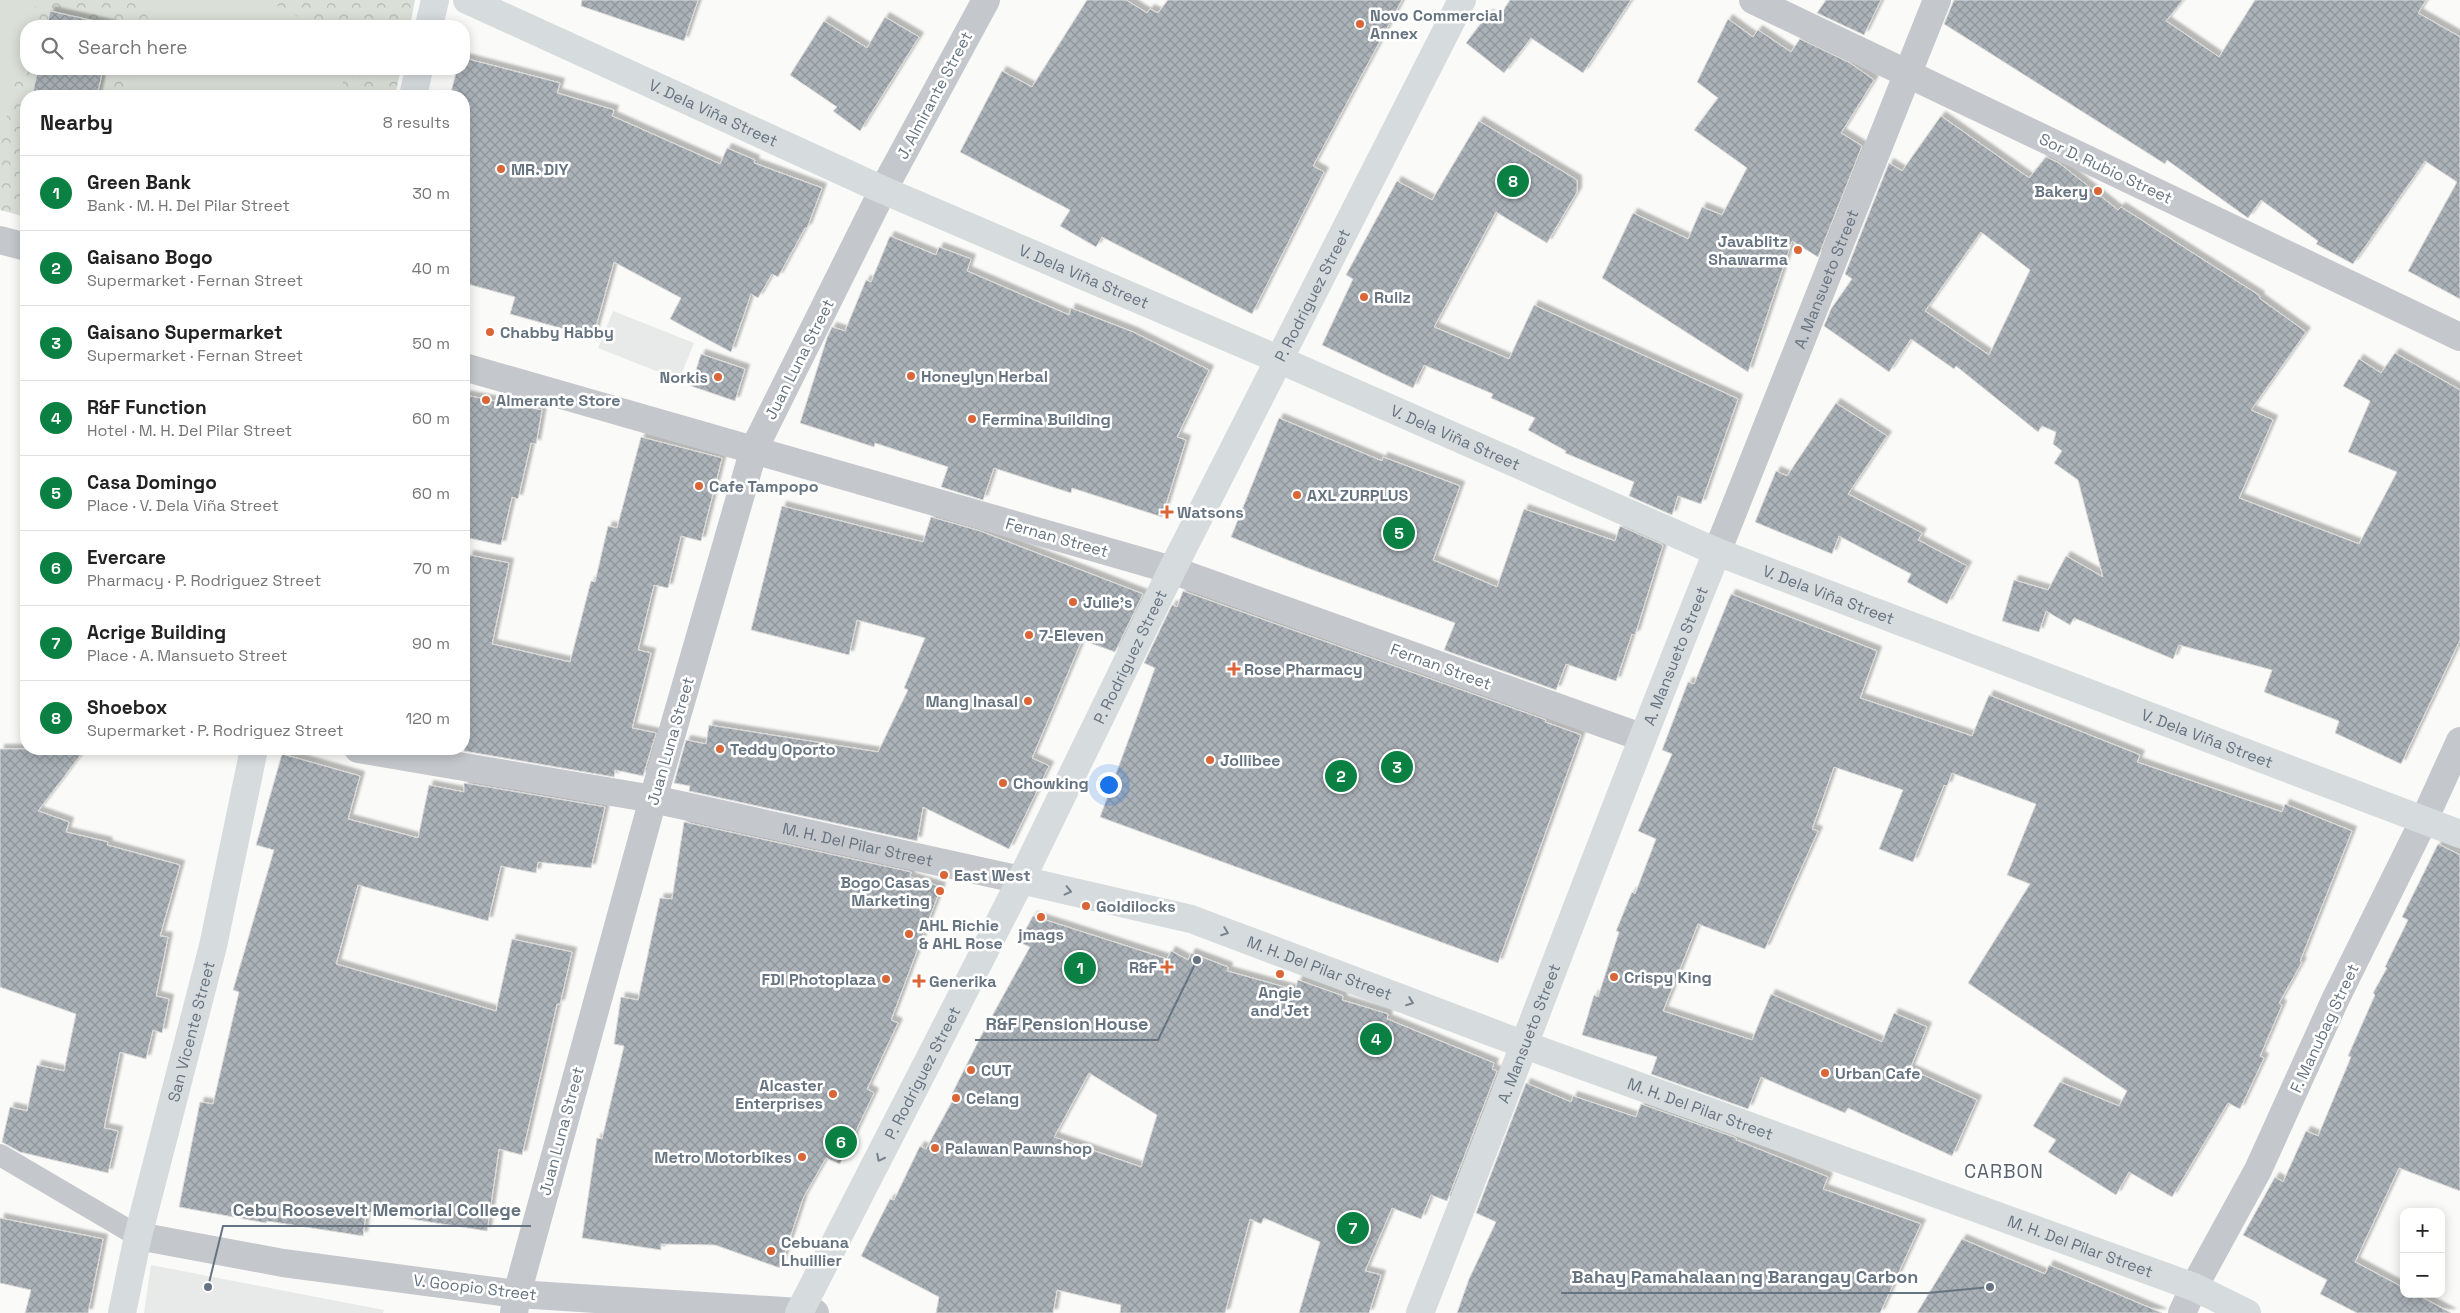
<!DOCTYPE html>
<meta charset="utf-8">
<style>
:root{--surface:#fff;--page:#f6f6f6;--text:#222;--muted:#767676;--line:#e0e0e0;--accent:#0b8043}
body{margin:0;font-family:"Space Grotesk",sans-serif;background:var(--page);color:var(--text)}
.controls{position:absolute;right:15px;bottom:15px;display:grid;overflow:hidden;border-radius:10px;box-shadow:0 2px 12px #0003}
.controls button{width:45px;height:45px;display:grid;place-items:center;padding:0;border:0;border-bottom:1px solid var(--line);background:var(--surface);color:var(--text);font:25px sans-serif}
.you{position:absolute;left:1108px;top:784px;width:18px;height:18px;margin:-12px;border:4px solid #fff;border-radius:50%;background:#1a73e8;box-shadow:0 0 0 8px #1a73e833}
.badge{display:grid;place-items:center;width:32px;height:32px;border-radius:50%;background:var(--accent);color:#fff;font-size:16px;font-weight:700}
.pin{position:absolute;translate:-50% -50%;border:2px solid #fff;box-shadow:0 1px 5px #0006}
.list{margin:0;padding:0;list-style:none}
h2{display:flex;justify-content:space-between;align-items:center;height:65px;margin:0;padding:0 20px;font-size:21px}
h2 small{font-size:16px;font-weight:400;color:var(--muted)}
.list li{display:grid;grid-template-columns:32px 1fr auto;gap:15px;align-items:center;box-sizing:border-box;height:75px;padding:0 20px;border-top:1px solid var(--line)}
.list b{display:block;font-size:19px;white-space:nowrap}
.list p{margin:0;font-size:16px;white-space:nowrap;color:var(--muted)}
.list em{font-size:16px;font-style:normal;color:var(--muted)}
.icon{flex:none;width:28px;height:28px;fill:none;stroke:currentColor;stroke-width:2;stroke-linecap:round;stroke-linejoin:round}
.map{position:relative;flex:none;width:2460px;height:1313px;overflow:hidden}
.search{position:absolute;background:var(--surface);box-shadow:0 2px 12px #0003;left:20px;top:20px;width:450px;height:55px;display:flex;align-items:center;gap:12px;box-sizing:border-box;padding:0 18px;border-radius:20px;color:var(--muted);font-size:19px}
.panel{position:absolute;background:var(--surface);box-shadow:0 2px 12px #0003;left:20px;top:90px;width:450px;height:665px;border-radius:20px}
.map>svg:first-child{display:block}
</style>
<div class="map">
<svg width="2460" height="1313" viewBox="0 0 2460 1313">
<defs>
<pattern id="park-crowns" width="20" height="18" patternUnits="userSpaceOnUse" patternTransform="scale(1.25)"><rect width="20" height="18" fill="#dadfd7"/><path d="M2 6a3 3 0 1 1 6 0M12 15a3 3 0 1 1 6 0" fill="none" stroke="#b5b9b4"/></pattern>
<pattern id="building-cross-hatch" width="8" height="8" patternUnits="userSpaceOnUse" patternTransform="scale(1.25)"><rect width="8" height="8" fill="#abb2b8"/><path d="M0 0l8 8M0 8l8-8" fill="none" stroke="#8f959b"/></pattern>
<filter id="shadow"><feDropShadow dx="4.5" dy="-4.5" stdDeviation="1" flood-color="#0004"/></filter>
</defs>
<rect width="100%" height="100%" fill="#fafaf8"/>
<!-- built -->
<g fill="#e8e9e9">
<path d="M613,311L694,343L679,380L598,348Z"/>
<path d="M151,1265L384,1310L383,1313H144Z"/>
</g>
<!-- park -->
<path fill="url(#park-crowns)" d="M0,0H415L410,26H26V69H401L395,96H26V217L0,210Z"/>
<!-- pitch -->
<g fill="#dadfd7">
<path d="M0,0H37L30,26H26V41L0,143Z"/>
<path d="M140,0H264L291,12L310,26H151Z"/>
<path d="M143,69H339L347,96H135Z"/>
</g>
<!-- building -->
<g fill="url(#building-cross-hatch)" stroke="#dcdcda" fill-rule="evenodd" filter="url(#shadow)">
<path d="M582,0H698L684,41L581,6Z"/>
<path d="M1087,0H1126L1147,13L1150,9L1158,13L1168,0H1402L1313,166L1324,172L1252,314L1102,237L1096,247L1060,226L1070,210L960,152L1002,71L1032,87Z"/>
<path d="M1510,0H1631L1583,73L1531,38L1504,73L1466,43L1488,14L1497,20Z"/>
<path d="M1826,0H1881L1864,35L1817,13Z"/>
<path d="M1954,0H2183L2166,21L2219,57L2255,0H2426L2418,13L2460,37V299L2408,271L2457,182L2425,161L2353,264L2316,244L2318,241L2261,200L2248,218L2167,160L2165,164L1944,24Z"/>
<path d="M50,11L112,25V26H47Z"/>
<path d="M885,17L919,37L860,131L833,111L837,107L790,75L824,21L867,48Z"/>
<path d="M1728,19L1753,37L1758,30L1791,52L1800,39L1850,63L1874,80L1841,133L1862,146L1818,257L1792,241L1748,372L1602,278L1633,213L1688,239L1702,207L1722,215L1747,168L1694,130L1718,98L1697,82Z"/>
<path d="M464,58L560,83L557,93L614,110L612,116L720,164L727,148L755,160L754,163L822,188L807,228H805L778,277L772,274L758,298L751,294L731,352L670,319L681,298L614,262L593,337L510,314L515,297L464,283V96H450L457,69H464Z"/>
<path d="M38,69H103L97,96H32Z"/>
<path d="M1941,116L2029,178L2046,157L2059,163L2118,210L2121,207L2260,296L2259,298L2306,332L2251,410L2273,420L2239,498L2359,544L2397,472L2348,452L2370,401L2343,386L2359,359L2381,373L2395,353L2460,390V640L2401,764L2335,733L2339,721L2264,692L2272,670L2179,645L2173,659L2074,618L2070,625L2046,611L2039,632L2002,621L2014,580L2048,590L2066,556L2103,577L2078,480L2054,463L2062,451L2053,444L2056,432L2042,426L2038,432L1956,366L1954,369L1911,339L1889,372L1824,326L1831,309L1852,279L1845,274L1889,163L1902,171ZM1981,232L2030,270L1989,355L1925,311Z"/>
<path d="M1479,121L1577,180V192L1547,243L1496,212L1434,327L1509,359L1534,305L1738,399L1701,504L1678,496L1672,515L1629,496L1634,482L1565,453L1566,451L1528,430L1535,418L1491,398L1493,394L1424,365L1413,388L1322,345L1353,279L1346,275L1397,181L1432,200Z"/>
<path d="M890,236L936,255L939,247L971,259L967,271L1069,315L1071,308L1133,332L1209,370L1177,437L1186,440L1162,517L1072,488L1071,493L994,468L983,500L941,487L948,467L875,443L874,447L800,423L827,338L832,327L845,331L866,280L871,282Z"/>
<path d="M701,354L745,369L735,401L691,386Z"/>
<path d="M464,395L542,410L536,444L531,443L518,499L512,497L501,545L464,537Z"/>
<path d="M1836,403L1887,436L1848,494L1922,533L1918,540L1967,566L1947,604L1907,582L1911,574L1839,536L1832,554L1755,522L1776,471L1787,476Z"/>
<path d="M1279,418L1382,461L1383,457L1460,486L1433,560L1497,587L1524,509L1615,541L1620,526L1663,545L1635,635L1632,634L1616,681L1566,664L1556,690L1444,650L1455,623L1305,567L1231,537Z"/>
<path d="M641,437L722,458L701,541L681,536L668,588L654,585L638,650L651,653L632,728L656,733L643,776L615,770L614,777L464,751V581L469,555L509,563L492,644L570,662L591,581L595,582L608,526L617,528Z"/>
<path d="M782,506L923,542L931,517L980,531L1143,594L1115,652L1082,640L1032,758L1049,766L1009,849L923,807L917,841L689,791L690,786L674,783L686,740L706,744L709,725L878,752L908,690L904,688L925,638L857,620L849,655L751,630Z"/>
<path d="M1183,591L1546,720L1545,722L1581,735L1498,963L1100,817L1155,668L1144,663L1172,605L1177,607Z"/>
<path d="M1731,594L1877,651L1860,698L1972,736L1989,695L2140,755L2137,762L2282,812L2285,804L2352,831L2300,961L2302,962L2279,1003L2282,1005L2260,1056L2264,1058L2240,1109L2228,1103L2172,1197L2129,1172L2116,1195L2048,1152L2056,1140L2033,1126L2060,1082L2119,1106L2127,1091L1968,983L2030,884L2007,875L2036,804L1952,773L1947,786L1944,785L1913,862L1879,849L1903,790L1834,767L1812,829L1818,831L1765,949L1698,924L1663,1011L1752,1040L1771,994L1882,1042L1894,1013L1927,1027L1910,1069L1977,1100L1952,1156L1848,1108L1845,1113L1761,1077L1748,1109L1651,1074L1657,1057L1582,1035L1594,995L1598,997L1619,932L1616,931L1632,892L1635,894L1656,839L1638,831L1672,754L1662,750L1688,682L1694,684Z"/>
<path d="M0,749H85L38,811L69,822L66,832L108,842L107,845L180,865L160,936L168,937L156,996L169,999L162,1033L153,1030L146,1059L120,1052L104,1128L118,1131L108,1173L20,1152L2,1142L10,1107L27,1111L37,1065L64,1071L76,1014L0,987Z"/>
<path d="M282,754L360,776L348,819L418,838L429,785L464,792V783L605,807L591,868L538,862L536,873L501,866L488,921L358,885L336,964L496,1011L512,939L572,952L560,1004H557L522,1155L499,1149L487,1231L366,1212L363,1236L267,1221L266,1223L179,1207L200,1102L213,1104L239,992L233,990L274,850L256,845Z"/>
<path d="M684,822L911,872L910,877L941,887L891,1020L898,1023L867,1089L874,1093L840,1164L826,1158L803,1198L780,1268L715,1245L661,1244V1250L582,1238L597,1138L602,1139L624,1046L614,1044L621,997L638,1000L660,898L672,899Z"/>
<path d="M2438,844L2460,855V1191L2399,1168L2355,1262L2404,1288V1294H2416L2451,1313H2357L2320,1294L2327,1280L2243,1235L2275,1177L2283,1182L2306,1131L2318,1136L2351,1057L2348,1056L2375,995L2373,993L2387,968L2385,967L2408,920L2402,917Z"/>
<path d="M1033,916L1167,959L1171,951L1188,960L1191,953L1228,967L1227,971L1295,990L1298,980L1343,996L1342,1000L1388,1014L1387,1019L1494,1063L1492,1069L1497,1071L1447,1201L1431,1195L1421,1219L1392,1208L1365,1271L1381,1275L1369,1313H1299L1320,1242L1264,1218L1261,1224L1250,1219L1225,1313H1120L1121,1305L1057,1290L1053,1313H936L939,1297L861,1256L890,1199L894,1200L920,1146L926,1149L955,1096L952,1094L980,1038L1030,947L1019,942ZM1089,1073L1157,1115L1141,1167L1054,1137Z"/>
<path d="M1526,1083L1571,1102L1573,1096L1636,1117L1641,1104L1736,1138V1140L1828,1177L1823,1189L1921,1224L1880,1313H1457L1469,1279L1496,1222L1476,1213Z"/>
<path d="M0,1218L103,1239L88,1313H25L31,1290L0,1283Z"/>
<path d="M1962,1239L2045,1274L2049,1265L2162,1313H1917Z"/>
</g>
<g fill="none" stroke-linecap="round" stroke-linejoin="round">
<!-- lane -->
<path stroke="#c4c7cb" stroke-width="22" d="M0,1155L138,1236"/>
<!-- street -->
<g stroke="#c4c7cb" stroke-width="28">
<path d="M1753,0L2460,337"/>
<path d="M0,240L26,247"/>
<path d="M464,367L1172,570L1641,737"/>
<path id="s1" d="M1717,552L1937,0"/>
<path id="s2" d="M358,749L653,799L1021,880"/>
<path d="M138,1236L283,1263L517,1294L815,1313"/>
<path d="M514,1313L517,1294L653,799L754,449L883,190L986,0"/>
<path d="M2182,1313L2194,1287L2258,1170L2335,1000L2424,820L2460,741"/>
</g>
<!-- secondary -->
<g stroke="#d6dbde" stroke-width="28">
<path id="s3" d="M467,0L883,190L1280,360L1717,552L2460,834"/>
<path d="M429,26L435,0"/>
<path d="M413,96L419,69"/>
<path id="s4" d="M1021,880L1191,919L1525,1045L2194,1287L2247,1313"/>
<path id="s5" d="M122,1313L138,1236L213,946L254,749"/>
<path id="s6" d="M799,1313L1021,880L1172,570L1462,0"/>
<path id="s7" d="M1420,1313C1520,1060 1614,804 1717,552"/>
</g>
</g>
<!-- one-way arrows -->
<defs><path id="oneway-chevron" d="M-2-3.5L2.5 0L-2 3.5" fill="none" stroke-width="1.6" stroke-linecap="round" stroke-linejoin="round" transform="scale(1.25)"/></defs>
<g stroke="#77838f">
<use href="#oneway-chevron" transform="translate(1068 891) rotate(13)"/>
<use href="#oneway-chevron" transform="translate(1225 932) rotate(21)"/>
<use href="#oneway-chevron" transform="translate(1410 1002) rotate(21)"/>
<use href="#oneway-chevron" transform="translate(880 1158) rotate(117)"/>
</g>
<!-- markers -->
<g fill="#da6537" stroke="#fff" stroke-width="2">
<circle cx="1360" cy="24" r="5"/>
<circle cx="501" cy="169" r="5"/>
<circle cx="2098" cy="191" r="5"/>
<circle cx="1798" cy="250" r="5"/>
<circle cx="1364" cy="297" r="5"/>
<circle cx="490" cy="332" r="5"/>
<circle cx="911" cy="376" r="5"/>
<circle cx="718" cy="377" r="5"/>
<circle cx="486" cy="400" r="5"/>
<circle cx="972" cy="419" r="5"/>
<circle cx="699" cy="486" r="5"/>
<circle cx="1297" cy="495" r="5"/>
<path d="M1164.5 504.5h5v5h5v5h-5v5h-5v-5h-5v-5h5z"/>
<circle cx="1073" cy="602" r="5"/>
<circle cx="1029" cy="635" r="5"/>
<path d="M1231.5 661.5h5v5h5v5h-5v5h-5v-5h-5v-5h5z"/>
<circle cx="1028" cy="701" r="5"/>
<circle cx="720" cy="749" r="5"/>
<circle cx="1210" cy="760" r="5"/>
<circle cx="1003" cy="783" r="5"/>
<circle cx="944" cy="875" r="5"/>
<circle cx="940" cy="891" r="5"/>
<circle cx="1086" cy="906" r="5"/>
<circle cx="1041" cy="917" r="5"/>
<circle cx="909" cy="934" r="5"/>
<path d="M1164.5 959.5h5v5h5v5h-5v5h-5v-5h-5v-5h5z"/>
<circle cx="1280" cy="974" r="5"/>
<circle cx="1614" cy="977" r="5"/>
<circle cx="886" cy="979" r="5"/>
<path d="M916.5 973.5h5v5h5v5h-5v5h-5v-5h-5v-5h5z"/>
<circle cx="971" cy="1070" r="5"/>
<circle cx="1825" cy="1073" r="5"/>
<circle cx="833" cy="1094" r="5"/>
<circle cx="956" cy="1098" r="5"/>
<circle cx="935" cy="1148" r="5"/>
<circle cx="802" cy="1157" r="5"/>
<circle cx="771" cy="1251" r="5"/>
</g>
<g text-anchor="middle" stroke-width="5" stroke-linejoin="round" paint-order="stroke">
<!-- poi labels -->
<g font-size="16" font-weight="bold" fill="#667481" stroke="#fff" text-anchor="start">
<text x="1370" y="21">Novo Commercial<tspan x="1370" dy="18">Annex</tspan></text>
<text x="511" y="175">MR. DIY</text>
<text x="2088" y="197" text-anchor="end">Bakery</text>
<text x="1788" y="247" text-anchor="end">Javablitz<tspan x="1788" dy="18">Shawarma</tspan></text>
<text x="1374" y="303">Rullz</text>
<text x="500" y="338">Chabby Habby</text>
<text x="921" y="382">Honeylyn Herbal</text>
<text x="708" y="383" text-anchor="end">Norkis</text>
<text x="496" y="406">Almerante Store</text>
<text x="982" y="425">Fermina Building</text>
<text x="709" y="492">Cafe Tampopo</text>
<text x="1307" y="501">AXL ZURPLUS</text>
<text x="1177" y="518">Watsons</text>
<text x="1083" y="608">Julie's</text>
<text x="1039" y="641">7-Eleven</text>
<text x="1244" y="675">Rose Pharmacy</text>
<text x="1018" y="707" text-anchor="end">Mang Inasal</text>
<text x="730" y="755">Teddy Oporto</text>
<text x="1220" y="766">Jollibee</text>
<text x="1013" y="789">Chowking</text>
<text x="954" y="881">East West</text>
<text x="930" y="888" text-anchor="end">Bogo Casas<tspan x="930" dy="18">Marketing</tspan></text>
<text x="1096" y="912">Goldilocks</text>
<text x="919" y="931">AHL Richie<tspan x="919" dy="18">&amp; AHL Rose</tspan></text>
<text x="1041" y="940" text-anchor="middle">jmags</text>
<text x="1157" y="973" text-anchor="end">R&amp;F</text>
<text x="1624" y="983">Crispy King</text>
<text x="876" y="985" text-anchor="end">FDI Photoplaza</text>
<text x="929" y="987">Generika</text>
<text x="1280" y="998" text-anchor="middle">Angie<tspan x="1280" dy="18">and Jet</tspan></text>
<text x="981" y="1076">CUT</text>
<text x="1835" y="1079">Urban Cafe</text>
<text x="823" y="1091" text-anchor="end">Alcaster<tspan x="823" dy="18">Enterprises</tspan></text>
<text x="966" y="1104">Celang</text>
<text x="945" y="1154">Palawan Pawnshop</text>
<text x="792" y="1163" text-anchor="end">Metro Motorbikes</text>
<text x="781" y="1248">Cebuana<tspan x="781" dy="18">Lhuillier</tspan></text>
</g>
<!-- street labels -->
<g font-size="16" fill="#667481" stroke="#fff">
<text transform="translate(934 95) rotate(-62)" y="6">J. Almirante Street</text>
<text dy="6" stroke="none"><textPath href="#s3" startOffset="271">V. Dela Viña Street</textPath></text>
<text transform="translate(2106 168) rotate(25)" y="6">Sor D. Rubio Street</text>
<text dy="6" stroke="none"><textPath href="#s3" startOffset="676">V. Dela Viña Street</textPath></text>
<text dy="6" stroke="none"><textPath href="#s1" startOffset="294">A. Mansueto Street</textPath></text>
<text dy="6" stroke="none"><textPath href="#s6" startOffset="1140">P. Rodriguez Street</textPath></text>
<text transform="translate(799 359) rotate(-63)" y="6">Juan Luna Street</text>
<text dy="6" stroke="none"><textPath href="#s3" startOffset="1081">V. Dela Viña Street</textPath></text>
<text transform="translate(1057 537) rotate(16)" y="6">Fernan Street</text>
<text dy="6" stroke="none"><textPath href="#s3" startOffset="1486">V. Dela Viña Street</textPath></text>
<text dy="6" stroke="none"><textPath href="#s7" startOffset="705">A. Mansueto Street</textPath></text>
<text dy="6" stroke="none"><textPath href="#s6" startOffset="735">P. Rodriguez Street</textPath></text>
<text transform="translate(1441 666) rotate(20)" y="6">Fernan Street</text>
<text dy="6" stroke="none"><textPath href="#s3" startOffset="1891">V. Dela Viña Street</textPath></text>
<text transform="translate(670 741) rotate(-74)" y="6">Juan Luna Street</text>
<text dy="6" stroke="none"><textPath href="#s2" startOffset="509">M. H. Del Pilar Street</textPath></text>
<text dy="6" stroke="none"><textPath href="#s4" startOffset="312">M. H. Del Pilar Street</textPath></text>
<text transform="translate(2324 1028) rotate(-65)" y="6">F. Manubag Street</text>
<text dy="6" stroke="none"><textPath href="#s5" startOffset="290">San Vicente Street</textPath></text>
<text dy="6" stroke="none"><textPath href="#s7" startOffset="300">A. Mansueto Street</textPath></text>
<text dy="6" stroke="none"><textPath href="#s6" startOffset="270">P. Rodriguez Street</textPath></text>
<text dy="6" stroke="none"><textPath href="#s4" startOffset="718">M. H. Del Pilar Street</textPath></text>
<text transform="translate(561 1131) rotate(-75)" y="6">Juan Luna Street</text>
<text dy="6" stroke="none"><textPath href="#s4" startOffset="1122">M. H. Del Pilar Street</textPath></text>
<text transform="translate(475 1287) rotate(7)" y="6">V. Goopio Street</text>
</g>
<!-- quarter labels -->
<g font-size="19" letter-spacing="1" fill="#58636d" stroke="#fff">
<text x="2004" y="1178">CARBON</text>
</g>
</g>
<!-- callouts -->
<path fill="none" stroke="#667481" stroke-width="2" d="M1197 960L1158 1040H975M208 1287L223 1226H531M1990 1287L1928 1293H1561"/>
<g fill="#667481" stroke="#fff" stroke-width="2">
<circle cx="1197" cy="960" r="5"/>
<circle cx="208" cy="1287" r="5"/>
<circle cx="1990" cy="1287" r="5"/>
</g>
<g font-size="18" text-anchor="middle" font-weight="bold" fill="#667481" stroke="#fff" stroke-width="5" stroke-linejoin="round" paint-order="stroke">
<text x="1067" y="1030">R&amp;F Pension House</text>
<text x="377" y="1216">Cebu Roosevelt Memorial College</text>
<text x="1745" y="1283">Bahay Pamahalaan ng Barangay Carbon</text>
</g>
</svg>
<div class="controls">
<button>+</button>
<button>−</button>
</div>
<div class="you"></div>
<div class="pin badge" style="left:1080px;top:968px">1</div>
<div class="pin badge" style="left:1341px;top:776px">2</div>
<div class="pin badge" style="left:1397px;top:767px">3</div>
<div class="pin badge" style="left:1376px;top:1039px">4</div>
<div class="pin badge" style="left:1399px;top:533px">5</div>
<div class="pin badge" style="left:841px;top:1142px">6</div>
<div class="pin badge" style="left:1353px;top:1228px">7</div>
<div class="pin badge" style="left:1513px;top:181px">8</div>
<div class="search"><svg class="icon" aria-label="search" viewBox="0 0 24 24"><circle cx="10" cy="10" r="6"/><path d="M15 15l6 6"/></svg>Search here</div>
<section class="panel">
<h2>Nearby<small>8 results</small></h2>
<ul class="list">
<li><span class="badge">1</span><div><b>Green Bank</b><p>Bank · M. H. Del Pilar Street</p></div><em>30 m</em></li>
<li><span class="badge">2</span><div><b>Gaisano Bogo</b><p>Supermarket · Fernan Street</p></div><em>40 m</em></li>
<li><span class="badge">3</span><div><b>Gaisano Supermarket</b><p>Supermarket · Fernan Street</p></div><em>50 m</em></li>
<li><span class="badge">4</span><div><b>R&amp;F Function</b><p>Hotel · M. H. Del Pilar Street</p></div><em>60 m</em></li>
<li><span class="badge">5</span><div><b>Casa Domingo</b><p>Place · V. Dela Viña Street</p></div><em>60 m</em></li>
<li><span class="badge">6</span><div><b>Evercare</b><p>Pharmacy · P. Rodriguez Street</p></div><em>70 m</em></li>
<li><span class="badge">7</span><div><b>Acrige Building</b><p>Place · A. Mansueto Street</p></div><em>90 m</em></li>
<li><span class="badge">8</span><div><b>Shoebox</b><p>Supermarket · P. Rodriguez Street</p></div><em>120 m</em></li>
</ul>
</section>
</div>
